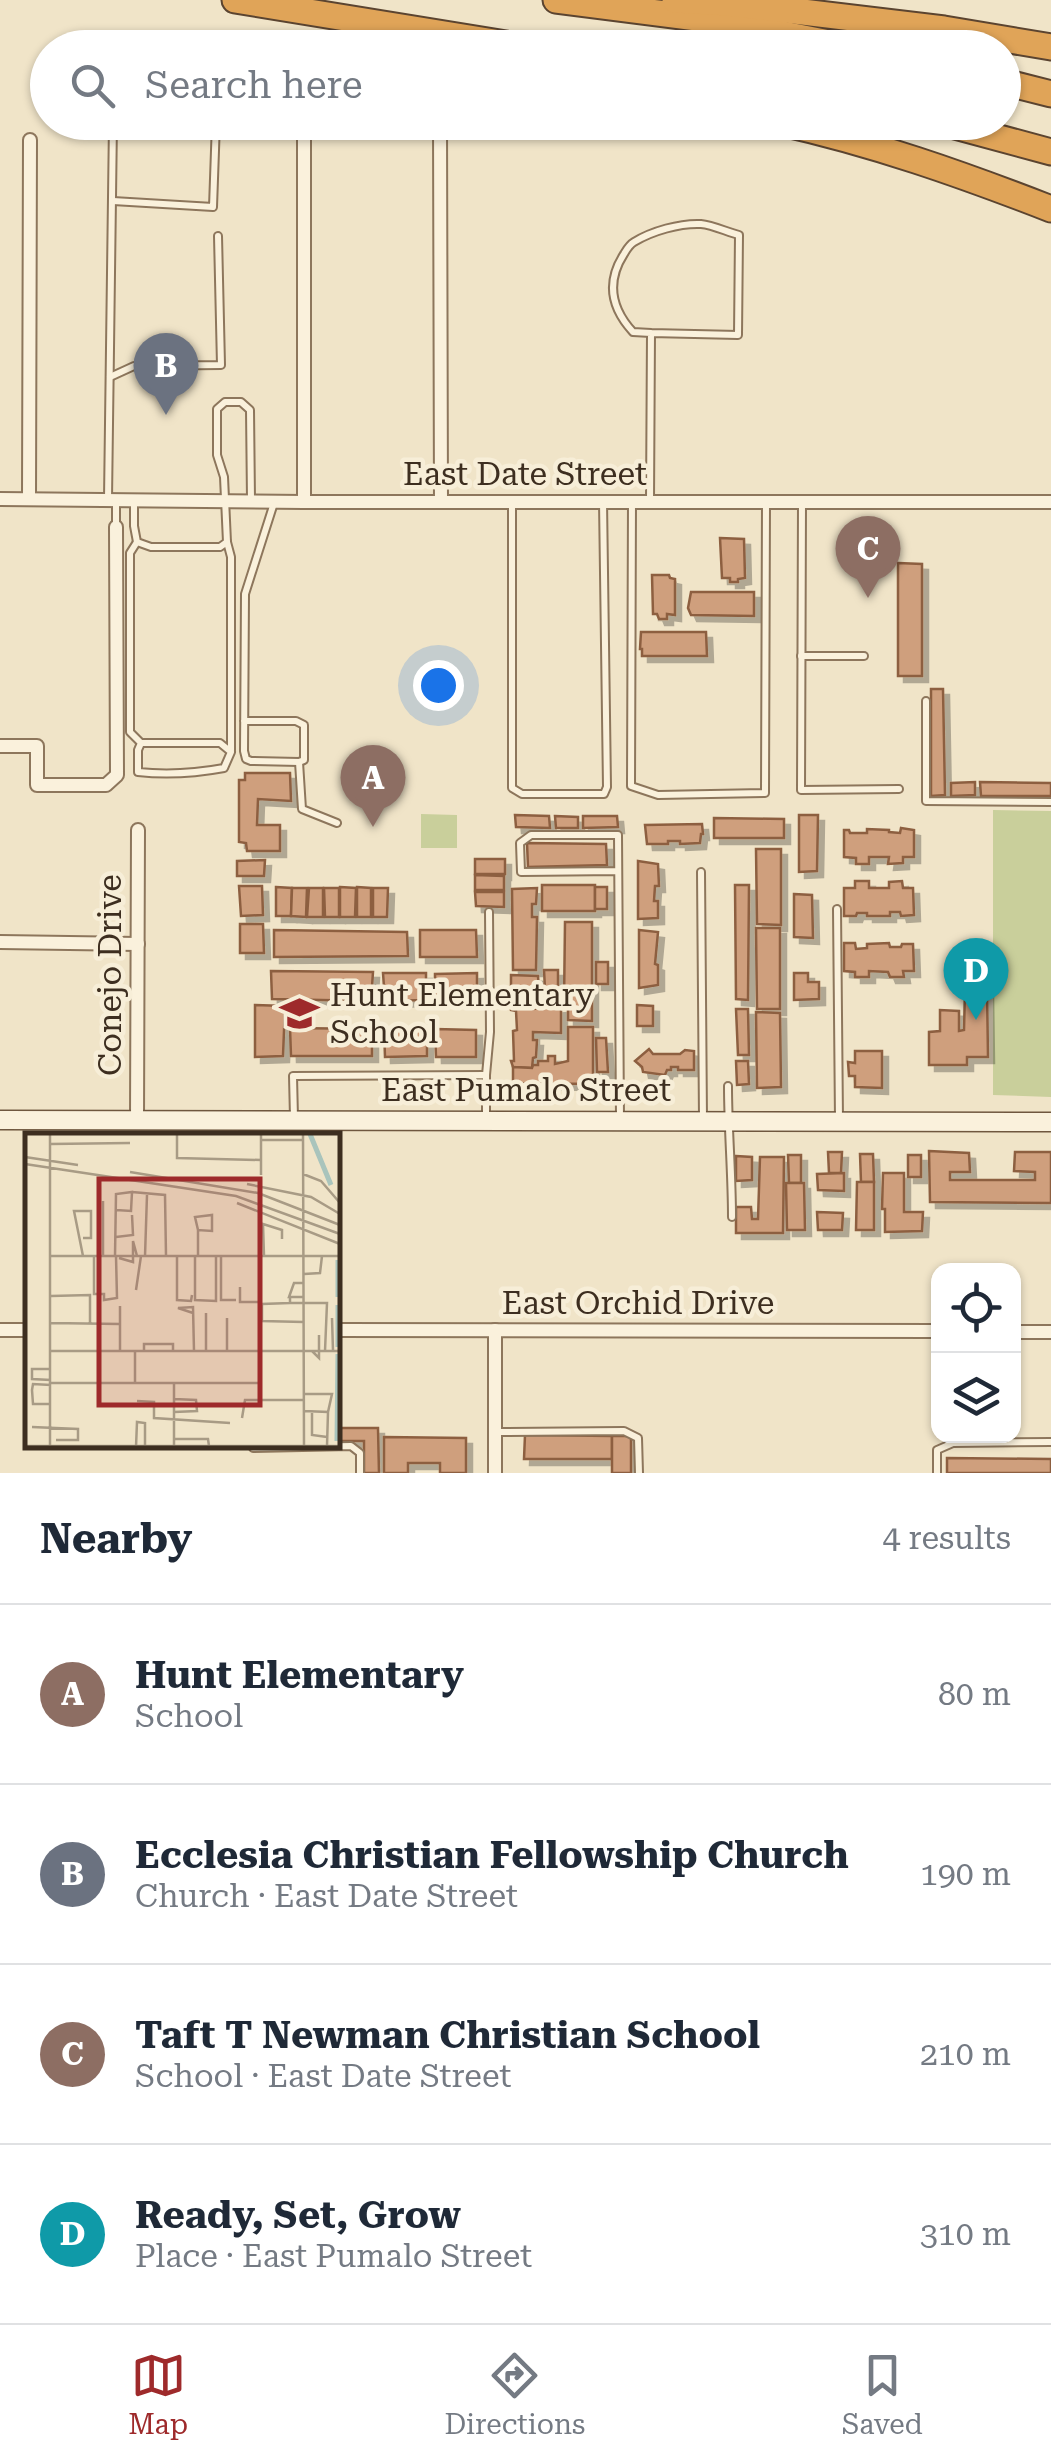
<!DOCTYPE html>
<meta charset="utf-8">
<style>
:root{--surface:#fff;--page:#f2f2f3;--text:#1f2937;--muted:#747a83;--line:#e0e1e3;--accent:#9e2a2b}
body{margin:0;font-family:"Roboto Serif",serif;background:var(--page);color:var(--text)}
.controls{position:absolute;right:30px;bottom:30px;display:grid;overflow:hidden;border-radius:20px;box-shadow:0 2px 8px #0004}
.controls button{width:90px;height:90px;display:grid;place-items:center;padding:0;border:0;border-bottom:2px solid var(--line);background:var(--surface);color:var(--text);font:50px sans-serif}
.you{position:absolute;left:438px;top:685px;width:35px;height:35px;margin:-25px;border:8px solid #fff;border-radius:50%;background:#1a73e8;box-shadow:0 0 0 15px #1a73e833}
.badge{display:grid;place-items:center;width:65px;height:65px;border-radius:50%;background:var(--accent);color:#fff;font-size:32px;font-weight:700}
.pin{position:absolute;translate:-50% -82px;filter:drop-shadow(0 2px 5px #0008)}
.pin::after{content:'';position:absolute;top:52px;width:35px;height:30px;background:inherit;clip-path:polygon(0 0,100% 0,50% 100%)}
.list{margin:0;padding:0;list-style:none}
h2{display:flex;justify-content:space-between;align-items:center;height:130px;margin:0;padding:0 40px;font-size:42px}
h2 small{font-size:32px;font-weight:400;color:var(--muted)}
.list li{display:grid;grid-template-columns:65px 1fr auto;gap:30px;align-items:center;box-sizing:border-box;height:180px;padding:0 40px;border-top:2px solid var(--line)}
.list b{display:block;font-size:38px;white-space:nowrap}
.list p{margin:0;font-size:32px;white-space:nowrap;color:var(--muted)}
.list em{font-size:32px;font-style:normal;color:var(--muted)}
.icon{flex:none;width:55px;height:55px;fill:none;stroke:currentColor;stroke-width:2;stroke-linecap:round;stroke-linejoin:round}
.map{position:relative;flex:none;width:1051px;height:1473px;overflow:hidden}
.search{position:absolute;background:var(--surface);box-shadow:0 2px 8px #0004;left:30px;right:30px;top:30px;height:110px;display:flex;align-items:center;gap:25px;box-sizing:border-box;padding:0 35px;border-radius:55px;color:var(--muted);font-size:38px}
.sheet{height:850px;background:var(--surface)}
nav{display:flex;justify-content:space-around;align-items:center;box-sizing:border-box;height:140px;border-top:2px solid var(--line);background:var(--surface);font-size:28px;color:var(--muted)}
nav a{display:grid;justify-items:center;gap:5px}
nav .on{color:var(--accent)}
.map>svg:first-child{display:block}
</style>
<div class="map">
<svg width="1051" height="1473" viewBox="0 0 1051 1473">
<defs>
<filter id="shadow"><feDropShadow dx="6" dy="6" stdDeviation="0" flood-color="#0004"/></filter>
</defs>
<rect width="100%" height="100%" fill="#f0e4c8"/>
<!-- green -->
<g fill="#c9cf9b">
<path d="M993,810L1051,811V1097L993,1095Z"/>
<path d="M421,814L457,815V848H421Z"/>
</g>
<!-- building -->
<g fill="#cf9f7d" stroke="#8d5f41" stroke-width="2.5" filter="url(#shadow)">
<path d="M720,538L744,539L745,578L738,579V582H730V578H722Z"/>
<path d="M898,563L922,564V676H898Z"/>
<path d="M652,575H669L670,578L675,579V615L667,614V619H659L657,614H653Z"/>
<path d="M691,592H754V616L691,615L688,608Z"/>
<path d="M641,632H706L707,656H642V649H640Z"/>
<path d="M931,689H943L945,795L931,796Z"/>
<path d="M245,773H290L291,801L258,799L257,825H280V851H247L246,843L239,842V780H245Z"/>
<path d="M975,782V795L951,796V783Z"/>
<path d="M980,782L1051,783V796H981Z"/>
<path d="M515,815L549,816L550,828L516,827Z"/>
<path d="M799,815H818L817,871L799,872Z"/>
<path d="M555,816L578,817V828H556Z"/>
<path d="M583,816H617L618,827L583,828Z"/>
<path d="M714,818L784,819V838H714Z"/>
<path d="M702,824L703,834H701L700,843L680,844V841H668V844H647L645,825Z"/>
<path d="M901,828L914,830V857H903V863L888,864L889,857H869V864H856V858L844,857V830H849L850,833H867V829L889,830V832L900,833Z"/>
<path d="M527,843L606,844L607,865L528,867Z"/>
<path d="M756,849H781V925L757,924Z"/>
<rect x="475" y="859" width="30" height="15"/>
<path d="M265,860L264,876H237V861Z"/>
<path d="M638,861L658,864L659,886H655L654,901H658V918L638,919Z"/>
<path d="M475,875L504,876V890H475Z"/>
<path d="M855,881H869V888H889V882L902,881L903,888H913L914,915L901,916L900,912H890V916H867V913H857L856,916H844V888H855Z"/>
<rect x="542" y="885" width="53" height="26"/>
<path d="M735,885H749L748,1000L736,999Z"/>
<path d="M239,886H262L263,915L241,916Z"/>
<path d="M276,887L292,888L291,916H276Z"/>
<path d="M340,887L356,888L355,917H340Z"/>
<path d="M357,887L371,888V917H357Z"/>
<rect x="595" y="887" width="12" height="22"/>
<path d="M292,888H307L306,917L291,916Z"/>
<path d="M309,888H323V917H307Z"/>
<path d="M324,888H339V917H325Z"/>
<path d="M373,888H388L387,917H373Z"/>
<path d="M537,888L536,904H532V917H537L536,970H513L512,889Z"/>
<path d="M475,892H504V907L476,906Z"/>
<path d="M794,894L812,895L813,938L794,937Z"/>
<path d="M565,922H592V1021L568,1020V1003H564Z"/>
<path d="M240,924H263L264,953H240Z"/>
<path d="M756,928H780V1009H757Z"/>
<path d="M274,930L407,932L408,956L274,957Z"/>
<path d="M420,930H476L477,957H420Z"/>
<path d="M639,930L658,932L655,964L658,965V985L639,988Z"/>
<path d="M844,943H855L856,949L867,948V944L889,943L890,947H901L902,944H913L914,971H903L904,977H890L888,972L869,971V977H855V972L844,971Z"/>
<rect x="596" y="962" width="12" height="22"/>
<path d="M544,970H558V989H545Z"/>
<path d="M271,971L373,972L371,1001L272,999Z"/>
<path d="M383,973H426V1000L385,1001Z"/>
<path d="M477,973V1001H435V974Z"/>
<path d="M794,973H808V982H819V999L794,1000Z"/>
<path d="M511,975L538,976L539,991H536L537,1001L533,1002V1009L561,1007V1033L533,1032V1040H537L536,1057L533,1058L532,1068L513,1067L511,1061H514L513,1031L517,1030L516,1011L511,1010V1003H514V993L511,992Z"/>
<path d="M965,989H987L988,1057H967V1065H929V1032L940,1031V1010L959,1011V1031L964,1030Z"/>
<path d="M255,1005L285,1006L283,1056L255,1057Z"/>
<path d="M637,1005L653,1006V1026H637Z"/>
<path d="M736,1009H748L749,1055H738Z"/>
<path d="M756,1012L780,1013L781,1087L757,1088Z"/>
<path d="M568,1027H593V1077H591V1084L513,1083V1067L532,1068L533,1065H538V1061H548V1056H555V1064L568,1061Z"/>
<path d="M290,1028L372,1029V1056H291Z"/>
<path d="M384,1029L427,1031V1056L385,1057Z"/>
<path d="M435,1029L476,1030V1057H436Z"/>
<path d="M596,1038H606L608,1072H597Z"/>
<path d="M649,1049L653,1054H680L685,1050L694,1051V1070H678V1067H671V1070H667L665,1075L643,1072L642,1067L635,1061Z"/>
<path d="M855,1051H882V1088L855,1087V1076H849L848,1062L855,1063Z"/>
<path d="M736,1061H748L749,1084L737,1085Z"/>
<path d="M929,1151L969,1153L970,1172H950V1180H1035V1172L1014,1171L1015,1152H1051V1203L930,1202Z"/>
<path d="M828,1152H842L841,1173H829Z"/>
<path d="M860,1154H873L874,1182H861Z"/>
<path d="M788,1155H801V1183H789Z"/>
<rect x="908" y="1155" width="13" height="22"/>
<path d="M736,1156L752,1157V1180L736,1181Z"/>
<path d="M760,1157H784L783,1233H736V1207H751L752,1219H758Z"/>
<path d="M844,1173V1191L818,1190L817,1174Z"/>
<path d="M883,1173H904V1212H923L922,1231L885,1232V1209H882Z"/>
<path d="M857,1182H874V1230H856Z"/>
<path d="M786,1183H804L805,1230H787Z"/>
<path d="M817,1212L843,1213L842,1230H818Z"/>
<path d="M338,1428H378L379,1473H364V1441H338Z"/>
<path d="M525,1435L612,1436V1459H524Z"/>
<rect x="612" y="1436" width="19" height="37"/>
<path d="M384,1437L466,1438V1473H440V1463H408V1473H384Z"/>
<path d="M947,1458L1051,1459V1473H947Z"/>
</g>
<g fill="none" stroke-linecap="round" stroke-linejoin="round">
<defs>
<g id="lane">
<path d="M113,201L213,207L216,122"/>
<path d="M110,377L134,366L221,365L218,236"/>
<path d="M108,499L113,122"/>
<path d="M116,500V526"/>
<path d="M134,500V526L137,542L151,547H220L227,542L224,477L217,455V409L225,402H241L250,410L251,500"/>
<path d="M650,500L651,333L738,335L739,235C727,232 713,225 701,224C680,223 652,231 634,242C629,245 627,249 624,254C606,282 611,308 633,332L651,333"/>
<path d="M632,501L631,786L658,795L765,793L766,503"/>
<path d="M512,503V788L522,794H604L607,787L603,501"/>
<path d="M802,503L801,790L899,789"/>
<path d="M137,542L130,553V732L141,743H220L231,752L224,768C197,773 166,775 138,772V750L141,743"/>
<path d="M227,542L231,557V750"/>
<path d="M801,656H864"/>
<path d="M926,701V801L1051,802"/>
<path d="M244,721H296L304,725V760L299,762L251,761L246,759L244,751L245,594L274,503"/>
<path d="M299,762L302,809L337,823"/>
<path d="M618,871L521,872L520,843L531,835H618L620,1119"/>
<path d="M701,872L703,1119"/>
<path d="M837,909L839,1120"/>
<path d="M486,1075L490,1032L489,912"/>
<path d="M728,1086C728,1130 732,1173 732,1217"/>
<path d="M294,1118L293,1076L486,1075V1118"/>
<path d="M496,1432L624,1431L638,1438L639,1473"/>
<path d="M253,1448L351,1446L360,1453V1473"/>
<path d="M937,1473V1450L953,1443L1051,1442"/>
</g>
<g id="street">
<path d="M304,122V502"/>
<path d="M440,122L441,501"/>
<path d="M0,499L304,502H1051"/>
<path d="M29,499L30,140"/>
<path d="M0,746H37V785H106L117,775L116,527"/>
<path d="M0,942L138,944"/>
<path d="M137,1120L138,830"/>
<path d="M0,1330H28"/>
<path d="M338,1330L938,1331"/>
<path d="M1014,1332H1051"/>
<path d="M495,1473V1330"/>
</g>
<path id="secondary" d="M0,1120L1051,1122"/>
<g id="highway">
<path d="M235,0L530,48"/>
<path d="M556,0L705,19L855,48"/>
<path d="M675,0L728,3L944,29L1051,47"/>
<path d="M1004,82L1051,94"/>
<path d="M778,122C873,143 961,174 1051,209"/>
<path d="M940,122L1051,152"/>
</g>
</defs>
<!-- lane casing -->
<use href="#lane" stroke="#8d765c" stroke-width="10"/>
<!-- street casing -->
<use href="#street" stroke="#8d765c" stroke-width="16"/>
<!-- secondary casing -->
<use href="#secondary" stroke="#6f573f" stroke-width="21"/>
<!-- highway casing -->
<use href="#highway" stroke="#5b4430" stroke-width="29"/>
<!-- lane -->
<use href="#lane" stroke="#faf1dc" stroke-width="6"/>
<!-- street -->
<use href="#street" stroke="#faf1dc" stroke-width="12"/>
<!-- secondary -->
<use href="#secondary" stroke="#faf1dc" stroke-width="18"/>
<!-- highway -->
<use href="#highway" stroke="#e0a458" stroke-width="25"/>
</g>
<!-- icons -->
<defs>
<symbol id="school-bare" viewBox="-9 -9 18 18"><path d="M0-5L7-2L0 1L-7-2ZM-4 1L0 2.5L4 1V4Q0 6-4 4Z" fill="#9e2a2b" stroke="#f7eed8" stroke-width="2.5" paint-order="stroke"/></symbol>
</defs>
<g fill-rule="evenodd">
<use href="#school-bare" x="272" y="986" width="55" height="55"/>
</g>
<g text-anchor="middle" stroke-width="9" stroke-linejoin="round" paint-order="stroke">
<!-- street labels -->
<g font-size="32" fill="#3d2e20" stroke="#f7eed8">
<text x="525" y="485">East Date Street</text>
<text transform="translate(110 975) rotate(-90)" y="11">Conejo Drive</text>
<text x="526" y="1101">East Pumalo Street</text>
<text x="638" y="1314">East Orchid Drive</text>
</g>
<!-- poi labels -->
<g font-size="32" fill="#3d2e20" stroke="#f7eed8" text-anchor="start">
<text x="330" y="1006">Hunt Elementary<tspan x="330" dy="37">School</tspan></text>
</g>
</g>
<!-- overview -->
<g transform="translate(25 1133)">
<rect width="315" height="315" fill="#f0e4c8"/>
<path fill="none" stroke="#a9c4bc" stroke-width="5" d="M285,1L306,52M313,127V164M313,214V172M312,308L313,221"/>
<path fill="none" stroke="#a89b85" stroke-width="2.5" d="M25,1V313M152,1V25L236,27M278,1L279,314M236,7H278M25,11L105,10M0,24L53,32M0,31L211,63L315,101M105,39L233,60L315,92M278,41L296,48L315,70M236,42V1M222,51L286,64L315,81M107,59L140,62L141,123M212,70L315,111M91,104L108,102L107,82M58,105H66V78H49L58,123M26,123H315M69,123V161H79V167L92,165L91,123M78,123V68M90,123L91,61L107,59L106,78L91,77M120,123L122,62M152,123V167L166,168L167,162M170,123V167L191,168V123M173,123V97L187,98V82L170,84L173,97M196,123V167H211M239,123L238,91L257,97V106M94,125L108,129V108L112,123M279,141L295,140L297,123M278,150H269L264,164H279M215,154V169H237M111,157L116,123M26,163L65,162V190M265,164V170H302L300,218M265,170L237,171V188L279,189M168,180L153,175L168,174L169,218M181,180V218M202,185V218M307,185L308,218M26,190L95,191M26,218H315M95,218V173M119,218V211H148V218M287,218L294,225V202M26,236H7V246L26,247M26,250H236M110,250V218M279,261H307L303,279M149,266L171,267L172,278L149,279M112,268L129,269V285L205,290M26,271H8L7,257L8,251L26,252M279,278L303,279L302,313M287,278V302L302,304M217,285L220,267H279M7,294L53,296V307H31M149,306H183L184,313M0,313H315M111,314L112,289L120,290V313M149,314V250"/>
<path fill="#9e2a2b" fill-opacity="0.15" stroke="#9e2a2b" stroke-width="5" d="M74,46H235V272H74Z"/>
<rect width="315" height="315" fill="none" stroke="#3d2e20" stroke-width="5"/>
</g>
</svg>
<div class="controls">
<button><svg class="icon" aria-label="locate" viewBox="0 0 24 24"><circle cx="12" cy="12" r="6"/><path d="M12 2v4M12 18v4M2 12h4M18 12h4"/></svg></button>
<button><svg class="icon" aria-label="layers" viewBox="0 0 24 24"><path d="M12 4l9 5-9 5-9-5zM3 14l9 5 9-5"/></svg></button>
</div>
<div class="you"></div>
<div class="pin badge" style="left:373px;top:827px;background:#8d6e63">A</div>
<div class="pin badge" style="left:166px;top:415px;background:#6b7280">B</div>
<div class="pin badge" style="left:868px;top:598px;background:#8d6e63">C</div>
<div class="pin badge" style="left:976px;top:1020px;background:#0f9aa8">D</div>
<div class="search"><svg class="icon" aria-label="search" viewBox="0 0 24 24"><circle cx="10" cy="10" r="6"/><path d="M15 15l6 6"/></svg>Search here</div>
</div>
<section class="sheet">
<h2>Nearby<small>4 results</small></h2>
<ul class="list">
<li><span class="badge" style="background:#8d6e63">A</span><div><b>Hunt Elementary</b><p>School</p></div><em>80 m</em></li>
<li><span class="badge" style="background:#6b7280">B</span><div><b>Ecclesia Christian Fellowship Church</b><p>Church · East Date Street</p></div><em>190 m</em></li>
<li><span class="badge" style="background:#8d6e63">C</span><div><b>Taft T Newman Christian School</b><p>School · East Date Street</p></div><em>210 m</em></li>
<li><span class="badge" style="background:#0f9aa8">D</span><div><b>Ready, Set, Grow</b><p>Place · East Pumalo Street</p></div><em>310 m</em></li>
</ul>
</section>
<nav>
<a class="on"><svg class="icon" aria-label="map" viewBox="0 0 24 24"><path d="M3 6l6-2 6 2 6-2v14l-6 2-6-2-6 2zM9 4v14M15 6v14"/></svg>Map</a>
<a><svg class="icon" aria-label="directions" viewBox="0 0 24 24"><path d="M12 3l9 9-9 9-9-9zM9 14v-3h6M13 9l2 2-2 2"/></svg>Directions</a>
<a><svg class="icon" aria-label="saved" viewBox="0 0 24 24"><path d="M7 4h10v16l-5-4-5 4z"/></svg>Saved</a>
</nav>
